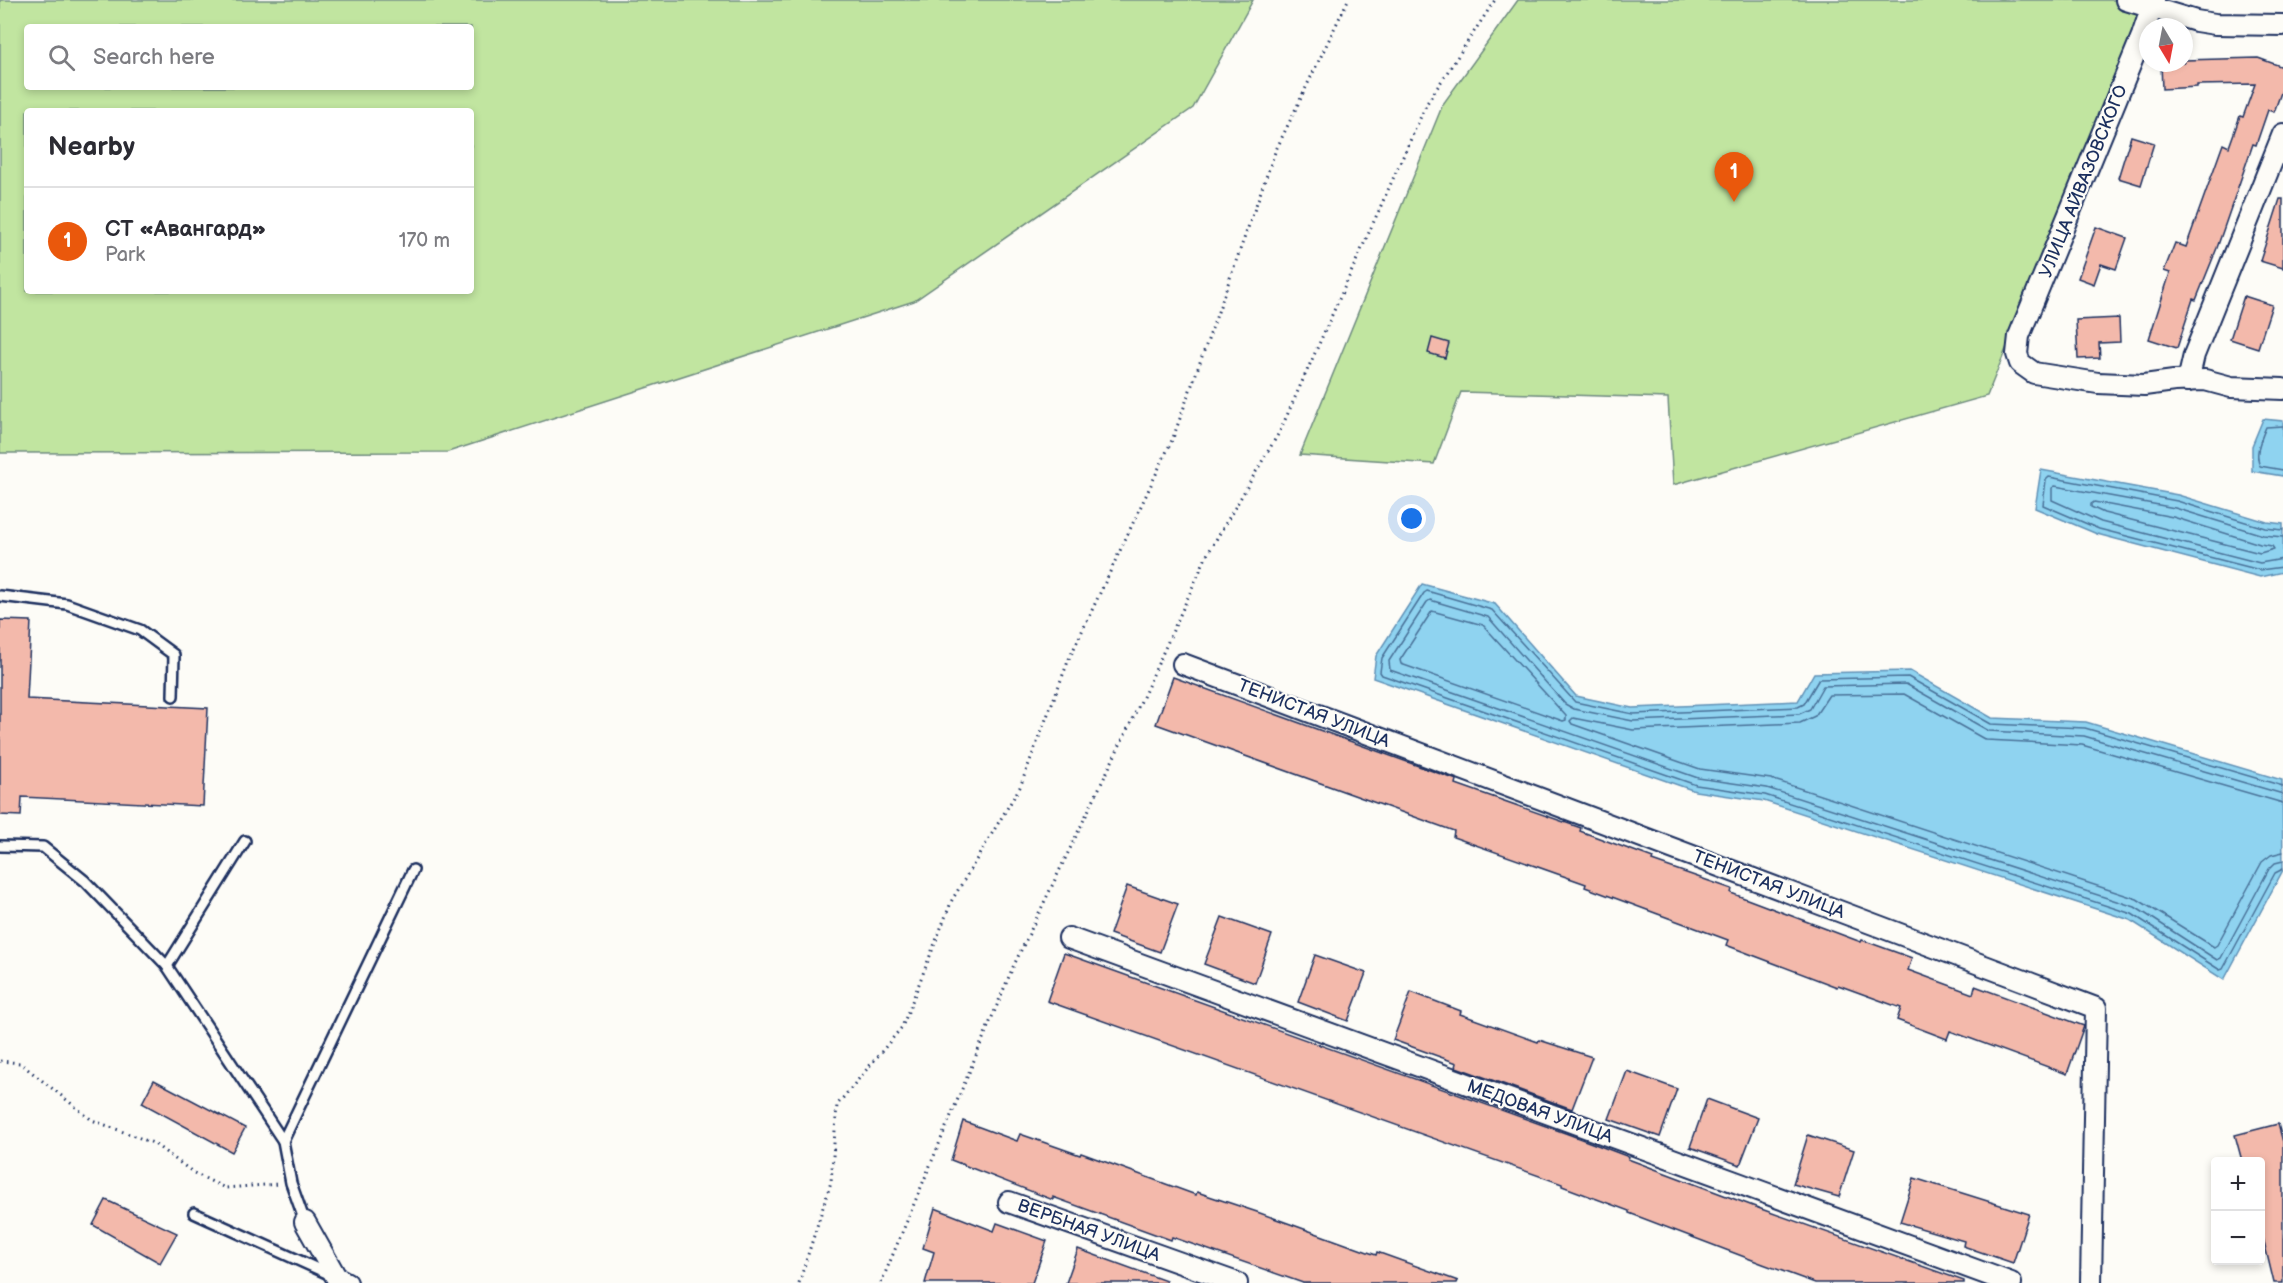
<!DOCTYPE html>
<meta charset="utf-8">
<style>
:root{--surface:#fff;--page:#f2f2f3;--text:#2b2b33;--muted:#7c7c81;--line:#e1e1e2;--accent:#ea580c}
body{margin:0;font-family:"Balsamiq Sans",sans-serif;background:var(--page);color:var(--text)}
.controls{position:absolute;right:18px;bottom:18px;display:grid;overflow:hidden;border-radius:6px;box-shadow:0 3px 9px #0003}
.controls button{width:54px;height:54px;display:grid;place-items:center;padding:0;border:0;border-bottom:2px solid var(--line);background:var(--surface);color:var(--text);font:30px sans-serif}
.compass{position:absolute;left:2139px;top:18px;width:54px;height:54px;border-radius:50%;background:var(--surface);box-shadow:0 3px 9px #0003;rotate:170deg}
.you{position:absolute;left:1412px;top:519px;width:21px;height:21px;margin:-15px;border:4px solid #fff;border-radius:50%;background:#1a73e8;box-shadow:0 0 0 9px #1a73e833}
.badge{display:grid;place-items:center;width:39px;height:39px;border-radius:50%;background:var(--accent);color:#fff;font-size:20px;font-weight:700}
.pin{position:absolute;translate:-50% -50px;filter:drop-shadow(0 2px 3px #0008)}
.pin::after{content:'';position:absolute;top:32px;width:21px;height:18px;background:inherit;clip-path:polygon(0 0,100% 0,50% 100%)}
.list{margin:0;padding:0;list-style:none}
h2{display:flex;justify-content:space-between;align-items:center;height:78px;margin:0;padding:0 24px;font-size:26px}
h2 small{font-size:20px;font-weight:400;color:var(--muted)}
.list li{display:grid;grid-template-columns:39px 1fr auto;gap:18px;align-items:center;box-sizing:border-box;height:108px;padding:0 24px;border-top:2px solid var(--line)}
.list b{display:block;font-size:22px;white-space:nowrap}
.list p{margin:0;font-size:20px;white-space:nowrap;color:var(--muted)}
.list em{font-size:20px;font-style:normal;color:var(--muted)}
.icon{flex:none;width:33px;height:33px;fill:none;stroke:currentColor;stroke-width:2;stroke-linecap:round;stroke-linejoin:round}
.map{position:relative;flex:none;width:2283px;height:1283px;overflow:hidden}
.search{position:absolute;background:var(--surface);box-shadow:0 3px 9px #0003;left:24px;top:24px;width:450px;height:66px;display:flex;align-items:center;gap:15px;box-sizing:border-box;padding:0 21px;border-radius:6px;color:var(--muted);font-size:22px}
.panel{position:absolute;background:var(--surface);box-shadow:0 3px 9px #0003;left:24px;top:108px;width:450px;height:186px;border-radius:6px}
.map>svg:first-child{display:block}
</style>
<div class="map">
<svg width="2283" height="1283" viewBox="0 0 2283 1283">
<rect width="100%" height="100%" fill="#fdfcf7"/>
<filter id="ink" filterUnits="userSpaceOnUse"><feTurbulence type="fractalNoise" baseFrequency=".0167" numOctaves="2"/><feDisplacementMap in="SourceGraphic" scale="12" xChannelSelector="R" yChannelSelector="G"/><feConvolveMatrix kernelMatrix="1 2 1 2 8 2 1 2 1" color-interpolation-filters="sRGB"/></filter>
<g filter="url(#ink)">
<!-- green -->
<g fill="#c1e5a0" stroke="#6e8a7f" stroke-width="1.5" fill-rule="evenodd">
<path d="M0,0H1253L1193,108L914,301L448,452L0,453ZM27,27H471V87H27ZM27,111H471V291H27Z"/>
<path d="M1518,0H2147L1987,396L1673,485L1668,398L1461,392L1434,464L1300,455L1443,104Z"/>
</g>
<!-- water -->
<g fill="#8fd3f0" stroke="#6191b6" stroke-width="1.5">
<path d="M2263,419L2283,421V476L2252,471V446Z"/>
<path d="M2041,470L2178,495L2267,522L2283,524V572L2260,577L2097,534L2035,508Z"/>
<path d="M1422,584L1495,604L1576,696L1632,708L1798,701L1814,673L1910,671L1992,718L2086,722L2282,780L2283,870L2224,980L2130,920L1764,801L1695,791L1373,678L1376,656Z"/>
</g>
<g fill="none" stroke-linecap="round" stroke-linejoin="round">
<!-- shore -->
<g stroke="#497198" stroke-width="1.5">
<path d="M2283,426L2266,427C2261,439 2254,454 2260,466L2283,470"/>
<path d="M2094,502L2173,517L2260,544L2272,546L2274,549L2260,553L2104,513L2091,507V504Z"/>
<path d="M2283,530L2265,528L2177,501L2049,477L2046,480L2043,505L2099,529L2260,570L2283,567"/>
<path d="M2283,537L2263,535L2175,508L2055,486L2052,488V500L2101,522L2260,563L2283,559"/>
<path d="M1432,611L1483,625L1566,716V720L1563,721L1401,664L1400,660Z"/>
<path d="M2283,786L2085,728L1991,724L1908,677L1819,679L1804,704L1798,707L1633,714L1575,702L1492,610L1427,591L1424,593L1382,658L1380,672L1382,675L1696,785L1765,795L2132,914L2220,970L2223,969L2275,873L2283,869"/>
<path d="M2283,794L2084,736L1989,731L1906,684L1823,686L1810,709L1799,714L1633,721L1574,709L1565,704L1488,617L1430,600L1427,602L1389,661L1390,670L1698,778L1767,788L2135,907L2217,960L2221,958L2269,869L2275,863L2283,861"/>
<path d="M2283,803L2082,745L1986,740L1904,694L1829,695L1815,716L1800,723L1633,730L1573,718L1570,721L1572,724L1700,769L1771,779L2137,899L2214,947L2217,945L2262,862L2271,855L2283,852"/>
</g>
</g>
<!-- building -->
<g fill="#f3b9ab" stroke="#1b2f5e" stroke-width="1.5">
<path d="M2258,58L2283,67V87L2274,112L2268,110L2256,145L2253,144L2217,248L2196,300L2193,299L2177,348L2149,339L2170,273L2164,271L2175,243L2186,247L2223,144L2229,147L2240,116L2243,117L2255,84L2197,85V87L2162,89L2161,63H2184V60Z"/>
<path d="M2131,136L2154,143L2141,185L2118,178Z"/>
<path d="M2280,199H2283V268L2260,261Z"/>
<path d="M2096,227L2127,238L2116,269L2101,264L2094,284L2078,278Z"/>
<path d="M2244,296L2272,305L2258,348L2230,339Z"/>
<path d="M2119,318L2120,342L2099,343L2100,358L2078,359L2076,320Z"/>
<path d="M1432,338L1449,343L1445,358L1428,353Z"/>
<path d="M0,620L31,621L27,699L208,708L203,806L22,797L21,816L0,815Z"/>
<path d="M1173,677L1457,780L1456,784L1581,828L1580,831L1653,858L1652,861L1732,889L1731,893L1861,942L1862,940L1912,958L1908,970L1973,994L1975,986L2084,1026L2067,1074L1950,1031L1947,1039L1897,1020L1901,1008L1838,985L1837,987L1726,945L1728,940L1585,887L1586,884L1453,837L1454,831L1156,724Z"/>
<path d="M1127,886L1178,904L1160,952L1110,934Z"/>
<path d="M1222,917L1272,935L1255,983L1204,964Z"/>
<path d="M1064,953L1568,1134L1629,1157L1628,1159L1761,1209L1964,1281V1283H1815L1763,1264L1629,1213V1211L1562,1186V1184L1047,1001Z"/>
<path d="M1315,955L1366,973L1348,1021L1298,1002Z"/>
<path d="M1411,992L1461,1011L1460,1014L1538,1042L1539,1040L1592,1057L1572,1109L1456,1067L1457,1063L1393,1040Z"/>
<path d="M1627,1071L1677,1089L1660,1137L1609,1119Z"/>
<path d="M154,1080L245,1128L232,1152L142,1103Z"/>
<path d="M1707,1099L1758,1118L1740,1165L1690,1147Z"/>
<path d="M963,1121L1017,1141L1020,1134L1080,1155L1081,1153L1196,1195L1197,1192L1257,1212L1376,1255L1377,1252L1458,1281L1457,1283H1303L1172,1237L1171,1240L1053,1197V1200L951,1160Z"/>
<path d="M2278,1124L2283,1142V1283H2274L2260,1225V1161H2242L2235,1135Z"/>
<path d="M1808,1135L1854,1150L1839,1197L1793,1184Z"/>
<path d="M1914,1178L2029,1214L2013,1263L1963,1246L1964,1241L1900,1222Z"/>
<path d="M106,1200L177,1233L160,1263L93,1225Z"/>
<path d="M935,1208L994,1231L997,1223L1047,1241L1032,1283H925L934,1252L923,1248Z"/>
<path d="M1078,1249L1166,1281V1283H1066Z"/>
</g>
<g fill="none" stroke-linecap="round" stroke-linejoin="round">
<defs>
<g id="service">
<path d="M0,596L67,604L140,630L174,655L173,696"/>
<path d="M0,846L43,847L85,881L167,966L283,1141L291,1183L305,1222"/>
<path d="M167,966L245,841"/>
<path d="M283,1141L413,870"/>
<path d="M194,1213L331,1275"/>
</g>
<g id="minor">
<path d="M2126,0L2196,21L2215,24L2283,25"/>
<path d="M2154,0L2142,36L2019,336L2017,354L2020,363L2034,373L2098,383L2144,385L2174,381L2205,380L2231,387L2283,389"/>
<path d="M2188,381L2194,355L2283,134"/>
<path d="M1183,664L2096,1008L2091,1283"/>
<path d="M1069,938L2011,1283"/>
<path d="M1009,1202L1237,1283"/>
<path d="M305,1222L336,1277L347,1283"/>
</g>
</defs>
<!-- service casing -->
<use href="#service" stroke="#1b2f5e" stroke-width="14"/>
<!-- minor casing -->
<use href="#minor" stroke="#1b2f5e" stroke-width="24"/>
<!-- path -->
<g stroke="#1b2f5e" stroke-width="3" stroke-dasharray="1.5 4.5" stroke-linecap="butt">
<path d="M0,1061L20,1063L92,1120L153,1143L194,1173L225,1188L279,1184"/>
<path d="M799,1283L831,1182L837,1105L902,1027L952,900L1020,787L1069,659L1173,438L1275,152L1348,0"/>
<path d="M881,1283L1013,967L1143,697L1207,555L1280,431L1427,103L1495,0"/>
</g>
<!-- service -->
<use href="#service" stroke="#fdfcf7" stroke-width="9"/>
<!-- minor -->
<use href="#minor" stroke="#fdfcf7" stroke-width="20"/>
</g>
</g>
<g text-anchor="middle" stroke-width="4.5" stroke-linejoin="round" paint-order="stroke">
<!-- street labels -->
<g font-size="18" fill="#1b2f5e" stroke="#fdfcf7">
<text transform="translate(2083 181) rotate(-68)" y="6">УЛИЦА АЙВАЗОВСКОГО</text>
<text transform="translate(1314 713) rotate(21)" y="6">ТЕНИСТАЯ УЛИЦА</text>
<text transform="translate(1769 884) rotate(21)" y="6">ТЕНИСТАЯ УЛИЦА</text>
<text transform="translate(1540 1111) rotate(20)" y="6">МЕДОВАЯ УЛИЦА</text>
<text transform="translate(1089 1230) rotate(20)" y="6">ВЕРБНАЯ УЛИЦА</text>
</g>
</g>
</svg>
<div class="controls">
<button>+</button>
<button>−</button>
</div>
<svg class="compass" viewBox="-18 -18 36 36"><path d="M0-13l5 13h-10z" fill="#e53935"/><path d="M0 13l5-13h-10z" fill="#7c7c81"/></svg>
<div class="you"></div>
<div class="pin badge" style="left:1734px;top:202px">1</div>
<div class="search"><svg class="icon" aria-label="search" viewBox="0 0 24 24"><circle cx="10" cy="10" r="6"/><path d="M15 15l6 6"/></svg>Search here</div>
<section class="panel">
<h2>Nearby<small></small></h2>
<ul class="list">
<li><span class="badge">1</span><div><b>СТ «Авангард»</b><p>Park</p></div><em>170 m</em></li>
</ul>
</section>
</div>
